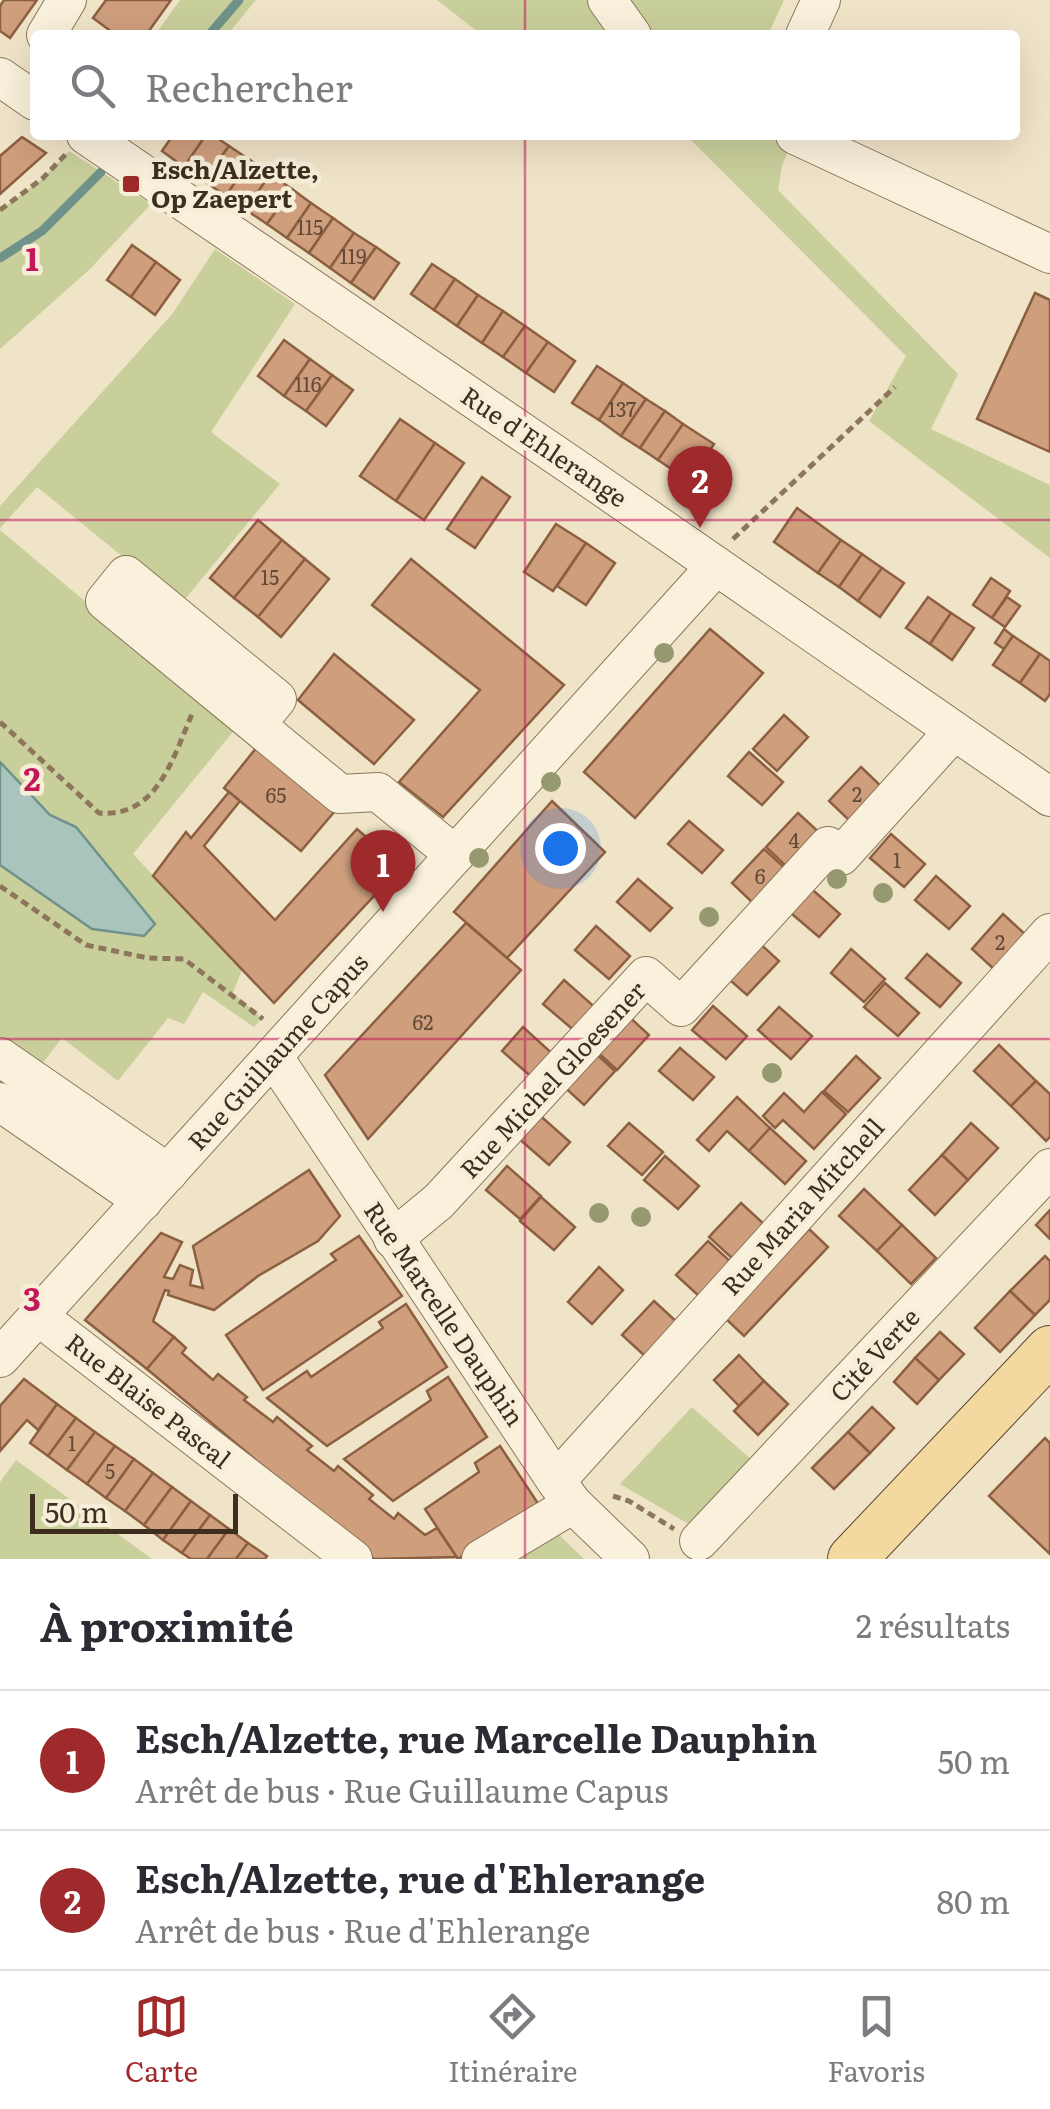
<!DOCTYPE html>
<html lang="fr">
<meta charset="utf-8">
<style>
:root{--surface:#fff;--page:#f7f7f7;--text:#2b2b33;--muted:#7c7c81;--line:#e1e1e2;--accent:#9e2a2b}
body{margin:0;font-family:Literata,serif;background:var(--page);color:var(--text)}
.scale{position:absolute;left:30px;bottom:25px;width:208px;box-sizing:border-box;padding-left:10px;border:5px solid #3d2e20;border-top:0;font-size:28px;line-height:35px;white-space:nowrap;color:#3d2e20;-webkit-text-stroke:8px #f7eed8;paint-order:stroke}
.you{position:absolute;left:560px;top:848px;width:35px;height:35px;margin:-25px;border:8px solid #fff;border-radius:50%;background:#1a73e8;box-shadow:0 0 0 15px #1a73e833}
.badge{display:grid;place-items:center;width:65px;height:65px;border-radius:50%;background:var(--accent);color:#fff;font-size:32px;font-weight:700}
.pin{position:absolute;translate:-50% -82px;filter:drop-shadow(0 2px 5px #0008)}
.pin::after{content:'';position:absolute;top:52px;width:35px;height:30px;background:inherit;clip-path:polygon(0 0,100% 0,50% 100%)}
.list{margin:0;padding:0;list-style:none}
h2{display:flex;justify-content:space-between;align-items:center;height:130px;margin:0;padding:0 40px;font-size:42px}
h2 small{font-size:32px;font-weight:400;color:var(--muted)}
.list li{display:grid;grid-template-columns:65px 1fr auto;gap:30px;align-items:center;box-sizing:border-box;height:140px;padding:0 40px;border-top:2px solid var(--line)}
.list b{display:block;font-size:38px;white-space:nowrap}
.list p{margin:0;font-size:32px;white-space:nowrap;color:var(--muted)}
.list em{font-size:32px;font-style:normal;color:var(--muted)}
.icon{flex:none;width:55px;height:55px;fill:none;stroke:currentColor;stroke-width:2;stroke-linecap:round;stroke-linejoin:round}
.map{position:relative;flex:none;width:1050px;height:1559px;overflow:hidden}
.search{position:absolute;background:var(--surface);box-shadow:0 10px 40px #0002;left:30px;right:30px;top:30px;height:110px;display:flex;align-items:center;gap:25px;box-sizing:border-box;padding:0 35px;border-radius:10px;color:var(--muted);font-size:38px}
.sheet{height:410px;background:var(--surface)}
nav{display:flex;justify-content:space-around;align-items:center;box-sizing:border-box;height:140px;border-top:2px solid var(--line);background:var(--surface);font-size:28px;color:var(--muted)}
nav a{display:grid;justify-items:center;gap:5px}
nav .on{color:var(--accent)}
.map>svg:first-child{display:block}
</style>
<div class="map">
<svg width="1050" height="1559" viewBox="0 0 1050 1559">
<rect width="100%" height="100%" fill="#f0e4c8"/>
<!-- green -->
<g fill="#c9cf9b">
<path d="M180,0H256L227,35H155Z"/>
<path d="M437,0H784L768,35H482Z"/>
<path d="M686,135H778L789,150L782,165L778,190L958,374L931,429L1050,485V558L869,421L906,356Z"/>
<path d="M69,151L151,204L88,271L0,349V210L42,179Z"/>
<path d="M215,249L295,304L211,432L280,484L181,604L37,487L0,528V506L173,313Z"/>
<path d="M0,530L236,728L133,854L242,970L233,993L262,1018L254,1027L203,992L184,1024L168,1018L118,1081L62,1038L39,1068L0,1042Z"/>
<path d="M692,1407L754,1462L692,1526L620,1484Z"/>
<path d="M16,1460L152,1559H0V1482Z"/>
<path d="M552,1528L584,1559H503Z"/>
</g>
<!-- water -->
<path fill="#a9c4bc" stroke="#6f938a" stroke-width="2.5" d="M0,762L50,815L76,827L155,924L144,936L92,929L0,865Z"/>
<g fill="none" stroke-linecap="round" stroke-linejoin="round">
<!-- stream -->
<g stroke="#6f938a" stroke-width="9">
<path d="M209,35L239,0"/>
<path d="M0,258L42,231L101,172"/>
</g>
</g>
<!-- building -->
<g fill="#cf9f7d" stroke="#8d5f41" stroke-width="2.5">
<path d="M4,0H37L10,38L0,31V6Z"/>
<path d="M106,0H171L146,35H116L93,18Z"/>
<path d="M173,135H206L184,167L162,151Z"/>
<path d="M206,135H213L229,146L204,181L184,167Z"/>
<path d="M22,137L46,153L0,194V156Z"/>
<path d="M229,146L250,160L226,196L204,181Z"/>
<path d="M250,160L270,174L246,210L226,196Z"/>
<path d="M270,174L292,189L267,224L246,210Z"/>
<path d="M292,189L311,203L287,238L267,224Z"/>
<path d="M311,203L333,218L309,253L287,238Z"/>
<path d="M333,218L354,233L330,268L309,253Z"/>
<path d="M354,233L376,247L351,283L330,268Z"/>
<path d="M132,245L156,262L131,297L107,280Z"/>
<path d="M376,247L399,263L374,299L351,283Z"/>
<path d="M156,262L180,280L155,315L131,297Z"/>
<path d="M432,264L455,279L434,310L411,294Z"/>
<path d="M455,279L478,295L457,326L434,310Z"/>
<path d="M1035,293L1050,300V452L977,419Z"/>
<path d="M478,295L503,311L482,343L457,326Z"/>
<path d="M503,311L525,326L503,357L482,343Z"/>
<path d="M525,326L548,342L526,373L503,357Z"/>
<path d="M284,340L310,359L284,396L258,376Z"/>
<path d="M548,342L575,361L554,392L526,373Z"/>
<path d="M310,359L332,375L306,411L284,396Z"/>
<path d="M597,366L623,383L599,420L572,403Z"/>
<path d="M332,375L353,390L326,426L306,411Z"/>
<path d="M623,383L646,399L621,436L599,420Z"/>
<path d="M646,399L665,411L640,448L621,436Z"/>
<path d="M665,411L683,424L658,460L640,448Z"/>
<path d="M400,419L435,443L396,501L360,476Z"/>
<path d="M683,424L714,444L689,481L658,460Z"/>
<path d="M435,443L464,463L424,520L396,501Z"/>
<path d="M482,477L510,497L475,548L447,529Z"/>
<path d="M797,508L841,540L818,573L774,542Z"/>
<path d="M258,520L282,540L234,598L210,578Z"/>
<path d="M556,524L586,543L553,591L524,572Z"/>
<path d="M282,540L305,559L258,617L234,598Z"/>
<path d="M841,540L862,554L839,587L818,573Z"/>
<path d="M586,543L615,563L586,605L557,586Z"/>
<path d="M862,554L882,568L858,601L839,587Z"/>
<path d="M305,559L329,579L281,637L258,617Z"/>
<path d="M411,559L564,685L443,817L399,782L480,690L372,605Z"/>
<path d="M882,568L904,583L880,617L858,601Z"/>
<path d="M991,578L1010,591L992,618L973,605Z"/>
<path d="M928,597L951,613L930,644L906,628Z"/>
<path d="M1007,597L1020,606L1005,627L992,618Z"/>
<path d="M951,613L974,628L952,660L930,644Z"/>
<path d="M710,629L763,673L635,818L584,772Z"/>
<path d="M1004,629L1013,636L1004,649L995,643Z"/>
<path d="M1013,636L1040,654L1020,683L993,665Z"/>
<path d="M334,654L414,720L374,764L298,700Z"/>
<path d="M1040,654L1050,661V694L1045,701L1020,683Z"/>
<path d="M784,715L808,737L777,771L753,749Z"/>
<path d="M257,747L335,811L301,851L224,788Z"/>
<path d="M749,752L783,782L762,805L728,776Z"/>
<path d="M861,767L884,789L853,824L829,801Z"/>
<path d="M229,792L240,801L204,846L275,920L357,829L401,867L274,1003L153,876L186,832L191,838Z"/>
<path d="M552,801L605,852L507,958L454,912Z"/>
<path d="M798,813L822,835L790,870L766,847Z"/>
<path d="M689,821L723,850L702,873L668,844Z"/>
<path d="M891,834L925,864L904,887L870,858Z"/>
<path d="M764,849L788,871L756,906L732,883Z"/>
<path d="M936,876L970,906L949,929L915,900Z"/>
<path d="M638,879L672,908L650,931L617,902Z"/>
<path d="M806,884L840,914L819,937L785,908Z"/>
<path d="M1003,914L1027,936L996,971L972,949Z"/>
<path d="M466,923L521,970L368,1139L325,1075Z"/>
<path d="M596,926L630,956L609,979L575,950Z"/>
<path d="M755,939L779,961L747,995L723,974Z"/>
<path d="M851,949L885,979L864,1002L831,973Z"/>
<path d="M927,954L961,983L940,1007L906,978Z"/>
<path d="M564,980L598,1010L577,1033L543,1004Z"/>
<path d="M885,983L919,1013L898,1036L864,1007Z"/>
<path d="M713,1006L747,1036L726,1059L692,1030Z"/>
<path d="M779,1007L812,1036L791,1059L758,1030Z"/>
<path d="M625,1013L649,1035L617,1070L593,1048Z"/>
<path d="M523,1027L556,1057L535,1080L502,1051Z"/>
<path d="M999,1045L1036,1081L1011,1106L974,1071Z"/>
<path d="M680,1048L714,1077L693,1100L659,1071Z"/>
<path d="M591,1049L615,1071L584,1105L560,1083Z"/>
<path d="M856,1056L880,1078L848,1112L824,1091Z"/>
<path d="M1036,1081L1050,1094V1137L1046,1141L1011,1106Z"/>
<path d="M822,1092L846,1114L814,1149L783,1120L775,1128L763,1116L784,1093L804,1112Z"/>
<path d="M737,1097L770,1128L749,1151L727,1131L709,1151L697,1140Z"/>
<path d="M536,1112L570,1142L549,1165L516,1136Z"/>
<path d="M629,1123L663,1152L642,1175L608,1146Z"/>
<path d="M971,1123L998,1148L968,1180L942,1155Z"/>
<path d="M770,1128L806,1161L785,1184L749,1151Z"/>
<path d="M942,1155L968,1180L935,1215L909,1190Z"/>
<path d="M665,1156L699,1186L678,1209L644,1180Z"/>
<path d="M507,1166L541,1196L520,1219L486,1190Z"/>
<path d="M309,1170L340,1216L318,1241L258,1276L214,1310L168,1295L169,1291L165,1290L153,1321L174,1337L147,1369L85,1320L161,1233L182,1242L164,1277L173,1279L180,1265L193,1270L190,1285L203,1288L193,1246Z"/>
<path d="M864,1189L902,1225L877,1251L839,1216Z"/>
<path d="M541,1197L575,1227L554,1250L520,1221Z"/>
<path d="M741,1203L765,1225L733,1259L709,1237Z"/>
<path d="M1050,1210V1239L1036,1225Z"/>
<path d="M902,1225L936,1258L911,1284L877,1251Z"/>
<path d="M809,1229L828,1247L744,1336L725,1318Z"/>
<path d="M359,1236L402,1296L263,1390L226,1335L336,1260L331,1254Z"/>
<path d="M708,1241L732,1263L700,1297L676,1275Z"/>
<path d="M1045,1256L1050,1261V1300L1035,1315L1010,1291Z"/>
<path d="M599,1267L623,1290L592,1324L568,1302Z"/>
<path d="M1010,1291L1035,1315L1000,1352L975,1328Z"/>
<path d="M654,1301L678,1323L646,1357L622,1335Z"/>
<path d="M406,1304L447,1367L327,1446L267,1398L307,1371L311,1377L383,1328L379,1322Z"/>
<path d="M940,1332L964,1354L939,1380L915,1358Z"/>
<path d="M174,1337L186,1348L182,1353L213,1380L218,1374L247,1397L244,1400L273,1422L277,1417L312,1446L307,1450L334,1471L338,1466L373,1495L369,1499L394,1519L398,1513L425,1535L437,1528L457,1557L374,1559L147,1369Z"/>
<path d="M739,1355L764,1381L739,1406L714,1380Z"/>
<path d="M915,1358L939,1380L917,1404L894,1382Z"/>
<path d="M448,1377L487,1437L393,1501L344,1459L431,1400L427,1391Z"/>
<path d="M24,1379L57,1404L38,1430L27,1420L0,1451V1406Z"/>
<path d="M764,1381L788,1404L758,1435L734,1411Z"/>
<path d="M57,1404L76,1418L48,1456L30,1443Z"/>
<path d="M872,1407L894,1428L870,1453L848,1432Z"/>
<path d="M76,1418L95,1432L67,1470L48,1456Z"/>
<path d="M95,1432L115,1446L87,1484L67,1470Z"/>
<path d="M848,1432L870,1453L834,1489L812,1468Z"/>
<path d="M1045,1438L1050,1443V1554L989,1496Z"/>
<path d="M115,1446L134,1459L106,1498L87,1484Z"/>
<path d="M500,1446L539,1505L458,1559L425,1509L479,1472L475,1463Z"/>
<path d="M134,1459L153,1473L125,1511L106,1498Z"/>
<path d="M153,1473L172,1487L144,1525L125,1511Z"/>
<path d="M172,1487L191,1501L163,1540L144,1525Z"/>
<path d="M191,1501L210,1515L182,1553L163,1540Z"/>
<path d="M210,1515L229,1529L207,1559H191L182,1553Z"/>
<path d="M229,1529L248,1543L236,1559H207Z"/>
<path d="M248,1543L267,1556L265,1559H236Z"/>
</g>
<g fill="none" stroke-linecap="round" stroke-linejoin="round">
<defs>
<g id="minor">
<path d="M607,0L632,35"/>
<path d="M46,35L67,0"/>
<path d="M805,35L821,0"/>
<path d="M0,77L35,101"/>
<path d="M86,135L575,468L1050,797"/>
<path d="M795,135L1050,254"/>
<path d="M256,725L277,699L126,575L105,601L340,794L378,792L455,855"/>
<path d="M273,1056L556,1481L573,1504L630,1559"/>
<path d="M0,1057L168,1173"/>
<path d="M0,1102L143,1201"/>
<path d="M393,1239L439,1201L646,976L681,1007L828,846L841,856L954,731"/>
<path d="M38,1316L353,1559"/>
<path d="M0,1358L716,566"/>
<path d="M556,1481L1050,933"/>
<path d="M699,1541L1050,1168"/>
<path d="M481,1559L573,1504"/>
</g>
<path id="major" d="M852,1559L1050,1350"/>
</defs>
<!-- minor casing -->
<use href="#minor" stroke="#8d765c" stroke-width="40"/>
<!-- major casing -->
<use href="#major" stroke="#5b4430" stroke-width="50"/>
<!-- path -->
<g stroke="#8d765c" stroke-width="5" stroke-dasharray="8 5" stroke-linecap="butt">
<path d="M0,210L42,179L66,154"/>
<path d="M733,539L895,387"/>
<path d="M0,722L99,813C157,818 173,758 192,714"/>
<path d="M0,886L86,945L148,958L184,959L263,1019"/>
<path d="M613,1496L629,1501L674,1529"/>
</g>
<!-- minor -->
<use href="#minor" stroke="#faf1dc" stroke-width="38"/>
<!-- major -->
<use href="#major" stroke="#f3d9a0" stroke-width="48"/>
</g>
<!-- trees -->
<g fill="#96986f">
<circle cx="664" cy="653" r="10"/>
<circle cx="551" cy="782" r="10"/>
<circle cx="479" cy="858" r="10"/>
<circle cx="837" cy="879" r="10"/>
<circle cx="883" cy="893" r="10"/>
<circle cx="709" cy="917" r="10"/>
<circle cx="772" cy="1073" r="10"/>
<circle cx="599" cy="1213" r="10"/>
<circle cx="641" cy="1217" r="10"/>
</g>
<!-- grid -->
<path fill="none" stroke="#c2185b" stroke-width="2.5" stroke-opacity="0.55" d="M525,0V35M525,135V1559M0,520H1050M0,1039H1050"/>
<!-- markers -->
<rect fill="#9e2a2b" stroke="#f7eed8" stroke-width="4" x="121" y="174" width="20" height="20" rx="5"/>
<g text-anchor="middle" stroke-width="9" stroke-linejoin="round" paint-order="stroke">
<!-- number labels -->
<g font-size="20" fill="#624a37">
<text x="310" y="235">115</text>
<text x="353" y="264">119</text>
<text x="308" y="392">116</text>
<text x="622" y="417">137</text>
<text x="270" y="585">15</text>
<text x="857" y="802">2</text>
<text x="276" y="803">65</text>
<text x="794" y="848">4</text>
<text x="897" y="868">1</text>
<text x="760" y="884">6</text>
<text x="1000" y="950">2</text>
<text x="423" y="1030">62</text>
<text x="72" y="1451">1</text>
<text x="110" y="1479">5</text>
</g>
<!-- poi labels -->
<g font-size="25" font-weight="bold" fill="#3d2e20" stroke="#f7eed8" text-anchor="start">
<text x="151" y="179">Esch/Alzette,<tspan x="151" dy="29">Op Zaepert</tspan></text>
</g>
<!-- street labels -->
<g font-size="25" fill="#3d2e20" stroke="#f7eed8">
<text transform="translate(544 447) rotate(34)" y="9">Rue d'Ehlerange</text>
<text transform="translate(278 1052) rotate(-48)" y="9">Rue Guillaume Capus</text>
<text transform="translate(553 1080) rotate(-47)" y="9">Rue Michel Gloesener</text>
<text transform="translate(803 1207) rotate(-48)" y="9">Rue Maria Mitchell</text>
<text transform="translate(444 1314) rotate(56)" y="9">Rue Marcelle Dauphin</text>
<text transform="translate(875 1355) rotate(-47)" y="9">Cité Verte</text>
<text transform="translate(148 1401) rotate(38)" y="9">Rue Blaise Pascal</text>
</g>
</g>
<g font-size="32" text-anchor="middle" font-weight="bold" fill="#c2185b" stroke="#f7eed8" stroke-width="9" stroke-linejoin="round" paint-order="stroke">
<text x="32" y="271">1</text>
<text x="32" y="791">2</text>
<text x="32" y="1311">3</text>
</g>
</svg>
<div class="scale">50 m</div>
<div class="you"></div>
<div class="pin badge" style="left:383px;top:912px">1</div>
<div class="pin badge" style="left:700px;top:528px">2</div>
<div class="search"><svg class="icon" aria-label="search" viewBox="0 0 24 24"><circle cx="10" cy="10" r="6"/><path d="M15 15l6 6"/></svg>Rechercher</div>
</div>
<section class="sheet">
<h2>À proximité<small>2 résultats</small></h2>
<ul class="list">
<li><span class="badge">1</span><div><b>Esch/Alzette, rue Marcelle Dauphin</b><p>Arrêt de bus · Rue Guillaume Capus</p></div><em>50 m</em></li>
<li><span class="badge">2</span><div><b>Esch/Alzette, rue d'Ehlerange</b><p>Arrêt de bus · Rue d'Ehlerange</p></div><em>80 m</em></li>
</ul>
</section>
<nav>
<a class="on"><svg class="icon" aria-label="map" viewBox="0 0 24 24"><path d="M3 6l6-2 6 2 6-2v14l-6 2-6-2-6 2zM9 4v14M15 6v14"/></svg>Carte</a>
<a><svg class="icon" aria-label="directions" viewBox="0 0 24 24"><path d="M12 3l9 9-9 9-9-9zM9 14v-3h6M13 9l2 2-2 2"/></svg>Itinéraire</a>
<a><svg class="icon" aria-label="saved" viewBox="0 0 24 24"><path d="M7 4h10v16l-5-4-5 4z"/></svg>Favoris</a>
</nav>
